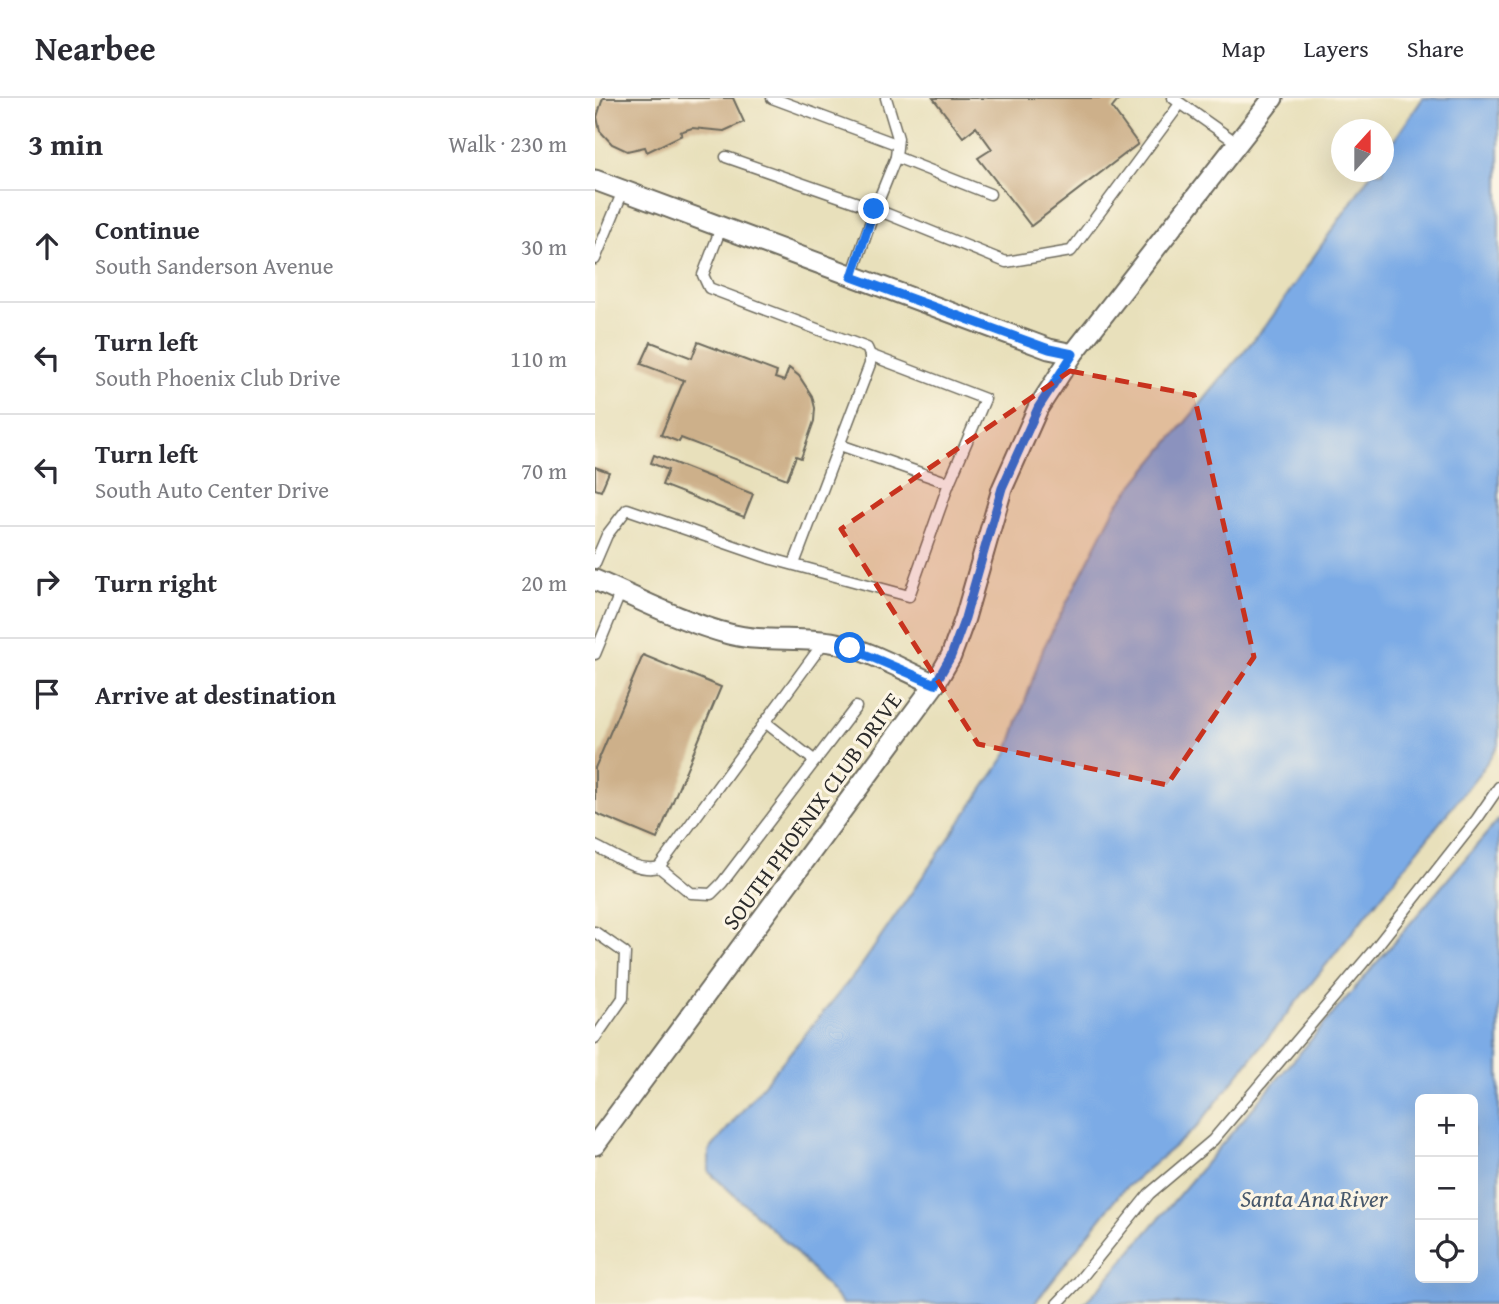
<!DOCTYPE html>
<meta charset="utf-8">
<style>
:root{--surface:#fff;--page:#f2f2f3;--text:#2b2b33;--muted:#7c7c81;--line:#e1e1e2}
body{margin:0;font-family:"Gentium Book Plus",serif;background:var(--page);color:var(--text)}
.controls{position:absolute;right:21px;bottom:21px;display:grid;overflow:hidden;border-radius:10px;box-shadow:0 7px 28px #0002}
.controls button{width:63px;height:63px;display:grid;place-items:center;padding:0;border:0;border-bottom:2px solid var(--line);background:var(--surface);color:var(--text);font:35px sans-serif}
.compass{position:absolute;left:736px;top:21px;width:63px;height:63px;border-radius:50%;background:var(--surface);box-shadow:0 7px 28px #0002;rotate:21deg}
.stop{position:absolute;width:21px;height:21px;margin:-16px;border:5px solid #1a73e8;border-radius:50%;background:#fff}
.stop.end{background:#1a73e8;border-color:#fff;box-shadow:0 2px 7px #0008}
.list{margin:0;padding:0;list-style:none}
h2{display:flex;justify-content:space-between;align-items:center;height:91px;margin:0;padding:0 28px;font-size:30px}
h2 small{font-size:23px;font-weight:400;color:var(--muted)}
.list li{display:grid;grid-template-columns:46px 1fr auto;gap:21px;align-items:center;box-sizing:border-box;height:112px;padding:0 28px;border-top:2px solid var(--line)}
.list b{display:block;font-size:26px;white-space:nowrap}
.list p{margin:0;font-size:23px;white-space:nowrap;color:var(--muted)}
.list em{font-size:23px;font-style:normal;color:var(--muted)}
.icon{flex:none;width:38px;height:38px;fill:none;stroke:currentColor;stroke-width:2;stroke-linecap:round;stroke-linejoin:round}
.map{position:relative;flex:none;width:904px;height:1206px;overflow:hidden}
header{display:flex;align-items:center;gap:42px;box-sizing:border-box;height:98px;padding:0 35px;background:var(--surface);border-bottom:2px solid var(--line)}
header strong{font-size:33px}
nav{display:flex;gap:38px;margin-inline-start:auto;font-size:24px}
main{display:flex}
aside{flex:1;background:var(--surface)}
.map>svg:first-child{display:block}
</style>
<header>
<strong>Nearbee</strong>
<nav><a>Map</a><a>Layers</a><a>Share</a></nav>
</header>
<main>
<aside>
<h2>3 min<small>Walk · 230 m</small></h2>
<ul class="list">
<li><svg class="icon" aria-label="ahead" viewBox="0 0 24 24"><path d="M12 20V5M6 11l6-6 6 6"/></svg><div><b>Continue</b><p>South Sanderson Avenue</p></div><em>30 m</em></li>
<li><svg class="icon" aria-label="left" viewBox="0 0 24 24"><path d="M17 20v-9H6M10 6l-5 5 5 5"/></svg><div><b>Turn left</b><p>South Phoenix Club Drive</p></div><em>110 m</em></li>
<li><svg class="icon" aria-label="left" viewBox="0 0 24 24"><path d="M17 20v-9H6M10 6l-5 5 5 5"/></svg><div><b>Turn left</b><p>South Auto Center Drive</p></div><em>70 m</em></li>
<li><svg class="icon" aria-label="right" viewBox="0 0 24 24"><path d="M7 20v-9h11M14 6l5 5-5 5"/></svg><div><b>Turn right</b></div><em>20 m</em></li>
<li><svg class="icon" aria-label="arrive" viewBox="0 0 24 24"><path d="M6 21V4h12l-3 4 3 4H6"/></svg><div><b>Arrive at destination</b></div></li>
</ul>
</aside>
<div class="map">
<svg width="904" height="1206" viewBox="0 0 904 1206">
<rect width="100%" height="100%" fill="#fcf5e5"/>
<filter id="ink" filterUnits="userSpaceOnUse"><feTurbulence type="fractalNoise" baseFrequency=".0143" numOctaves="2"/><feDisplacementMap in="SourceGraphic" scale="14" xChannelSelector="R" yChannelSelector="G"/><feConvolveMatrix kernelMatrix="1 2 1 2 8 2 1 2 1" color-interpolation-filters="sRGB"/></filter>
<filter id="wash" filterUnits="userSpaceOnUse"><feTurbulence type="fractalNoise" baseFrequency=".00686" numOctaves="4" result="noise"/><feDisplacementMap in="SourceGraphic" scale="28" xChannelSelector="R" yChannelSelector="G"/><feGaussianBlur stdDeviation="1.57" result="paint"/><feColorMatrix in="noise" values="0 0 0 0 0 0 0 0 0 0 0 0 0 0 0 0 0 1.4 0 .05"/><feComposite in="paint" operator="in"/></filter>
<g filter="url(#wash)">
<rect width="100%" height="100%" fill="#e8e0bb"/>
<!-- water -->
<g fill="#7cabe6" stroke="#546b88" stroke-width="2" fill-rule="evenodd">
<path d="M828,0H904V646L886,673L600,1031L527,1093L439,1206H248L193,1146L114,1074V1053L264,871L412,656L448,551L521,408L675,222L777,74H788L789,57Z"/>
<path d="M904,721V1206H488L508,1186ZM825,1001H878V1180H825Z"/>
</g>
<g id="blocks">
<!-- building -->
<g fill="#cdb08a">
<path d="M8,0H138L149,24L129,33L97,30L85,34L87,37L52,54L50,49L32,53L17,46L5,33L2,19Z"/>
<path d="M338,0H525L517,10L543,46L436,128L383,60L397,51L381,29L368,39Z"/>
<path d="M56,244L97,260L103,244L182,274L180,280L189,283L194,270L204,278L217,298L220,310L219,323L206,360L201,358L192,381L86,340L84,344L66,337L89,282L46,266Z"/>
<path d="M59,357L158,396L149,419L67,387L73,372L56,365Z"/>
<path d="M0,369L14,374L6,393L0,391Z"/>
<path d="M48,557L126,589L62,741L0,715V670Z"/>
</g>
</g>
</g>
<g filter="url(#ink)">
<use href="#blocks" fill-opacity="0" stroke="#6d6a5d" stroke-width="2"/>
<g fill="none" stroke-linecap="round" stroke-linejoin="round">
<defs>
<g id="lane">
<path d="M177,0L301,46"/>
<path d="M578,0L642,45"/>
<path d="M131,59L280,111L411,164L476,153L585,6"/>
<path d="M301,59L395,96"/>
<path d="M126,130L108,177L114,190L272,250L275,257V266L199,466"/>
<path d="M0,161L28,93"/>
<path d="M257,178L280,111L301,59L303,40L291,0"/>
<path d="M245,347L354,385"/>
<path d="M0,465L12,437L32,411L177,461L314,498L354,385L390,301L275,257"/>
<path d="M0,556L26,493"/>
<path d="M170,624L220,663"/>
<path d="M0,748C19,757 43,775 64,769L229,544"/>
<path d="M64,769L96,795L116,796L127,785L261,609"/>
<path d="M0,834L30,855L28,900L0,940"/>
<path d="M462,1206L483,1184L554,1096L618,1042L778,853L882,721L904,689"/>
</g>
<g id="street">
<path d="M0,82L454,251L478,256"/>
<path d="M0,482C44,501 88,524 134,536C169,545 206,538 241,545C275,553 308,572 340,586"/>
<path d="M0,1047L340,586L356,558L370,520L407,391L443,310L478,256L678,0"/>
</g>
</defs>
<!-- lane casing -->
<use href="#lane" stroke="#6d6a5d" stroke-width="13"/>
<!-- street casing -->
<use href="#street" stroke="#6d6a5d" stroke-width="23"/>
<!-- lane -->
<use href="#lane" stroke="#fff" stroke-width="10"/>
<!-- street -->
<use href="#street" stroke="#fff" stroke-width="19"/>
</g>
</g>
<g fill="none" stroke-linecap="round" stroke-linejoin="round" filter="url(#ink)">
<!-- route -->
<path stroke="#1a73e8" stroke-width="9" d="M255,550L340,586L356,558L370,520L407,390L443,310L478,256L454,251L257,179L279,111"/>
</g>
<!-- marked area -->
<path fill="#c8321e" fill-opacity="0.2" stroke="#c8321e" stroke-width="5" stroke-dasharray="14 9" stroke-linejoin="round" d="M475,273L599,297L659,559L572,687L383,646L246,431Z"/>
<g text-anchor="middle" stroke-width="6" stroke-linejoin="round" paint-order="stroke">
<!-- street labels -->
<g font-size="23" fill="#2b2b2b" stroke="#fcf5e5">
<text transform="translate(217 713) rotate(-54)" y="8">SOUTH PHOENIX CLUB DRIVE</text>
</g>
<!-- water labels -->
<g font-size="24" font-style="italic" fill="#47586c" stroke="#fcf5e5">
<text x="719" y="1109">Santa Ana River</text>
</g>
</g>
</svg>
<div class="controls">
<button>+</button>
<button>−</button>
<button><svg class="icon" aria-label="locate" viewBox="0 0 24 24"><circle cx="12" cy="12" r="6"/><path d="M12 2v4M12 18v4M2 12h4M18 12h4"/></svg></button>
</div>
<svg class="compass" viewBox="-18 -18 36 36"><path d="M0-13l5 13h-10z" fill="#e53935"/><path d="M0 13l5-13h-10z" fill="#7c7c81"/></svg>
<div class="stop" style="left:255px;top:550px"></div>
<div class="stop end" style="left:279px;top:111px"></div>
</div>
</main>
